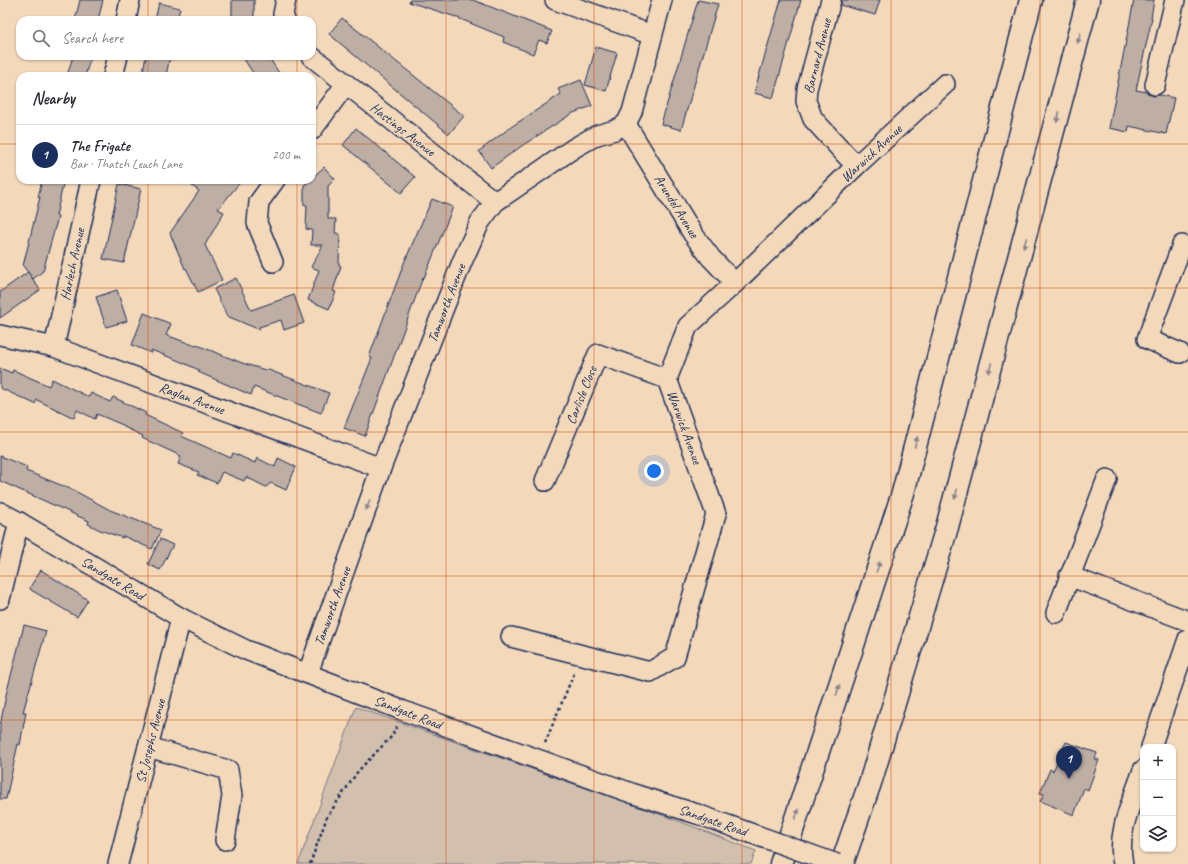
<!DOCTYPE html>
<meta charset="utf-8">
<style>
:root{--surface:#fff;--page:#f7f7f7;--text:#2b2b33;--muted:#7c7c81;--line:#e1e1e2;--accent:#1b2f5e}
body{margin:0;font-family:Caveat,sans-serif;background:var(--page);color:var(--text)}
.controls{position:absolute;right:12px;bottom:12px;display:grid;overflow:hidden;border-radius:8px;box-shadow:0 1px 3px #0004}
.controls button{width:36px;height:36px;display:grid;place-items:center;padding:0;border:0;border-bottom:1px solid var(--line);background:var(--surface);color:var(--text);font:20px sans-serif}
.you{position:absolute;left:654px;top:471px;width:14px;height:14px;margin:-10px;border:3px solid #fff;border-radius:50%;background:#1a73e8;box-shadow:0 0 0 6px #1a73e833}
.badge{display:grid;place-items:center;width:26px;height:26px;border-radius:50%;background:var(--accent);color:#fff;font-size:13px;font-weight:700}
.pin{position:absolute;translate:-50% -33px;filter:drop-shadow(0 1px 2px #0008)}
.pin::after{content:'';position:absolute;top:21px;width:14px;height:12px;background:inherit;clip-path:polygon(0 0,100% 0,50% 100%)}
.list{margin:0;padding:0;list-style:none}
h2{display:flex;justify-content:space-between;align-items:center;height:52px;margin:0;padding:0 16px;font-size:17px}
h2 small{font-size:13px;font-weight:400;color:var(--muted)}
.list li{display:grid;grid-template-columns:26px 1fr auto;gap:12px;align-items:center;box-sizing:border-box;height:60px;padding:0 16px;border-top:1px solid var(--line)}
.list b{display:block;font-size:15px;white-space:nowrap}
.list p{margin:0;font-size:13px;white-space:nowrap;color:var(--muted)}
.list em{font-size:13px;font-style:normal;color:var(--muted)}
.icon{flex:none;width:22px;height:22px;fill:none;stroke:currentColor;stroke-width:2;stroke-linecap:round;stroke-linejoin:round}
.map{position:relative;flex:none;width:1188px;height:864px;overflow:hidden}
.search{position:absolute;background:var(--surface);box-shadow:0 1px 3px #0004;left:16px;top:16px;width:300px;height:44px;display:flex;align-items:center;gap:10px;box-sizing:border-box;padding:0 14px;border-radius:12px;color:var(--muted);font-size:15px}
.panel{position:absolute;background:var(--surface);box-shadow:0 1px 3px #0004;left:16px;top:72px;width:300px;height:112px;border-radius:12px}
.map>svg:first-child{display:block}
</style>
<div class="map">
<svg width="1188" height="864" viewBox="0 0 1188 864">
<rect width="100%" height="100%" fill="#f3d8ba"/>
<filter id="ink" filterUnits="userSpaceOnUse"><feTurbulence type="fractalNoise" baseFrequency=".025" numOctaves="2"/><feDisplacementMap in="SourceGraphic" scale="8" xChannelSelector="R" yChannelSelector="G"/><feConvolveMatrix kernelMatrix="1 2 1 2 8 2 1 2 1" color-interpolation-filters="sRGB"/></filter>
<g filter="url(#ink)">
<!-- green -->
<path fill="#d3bfad" stroke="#777786" d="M356,707L676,820L756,851L751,864H298Z"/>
<!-- building -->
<g fill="#beaea4" stroke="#1b2f5e">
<path d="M80,0H103L98,20H75Z"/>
<rect x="232" y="0" width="22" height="20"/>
<path d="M410,0H473L552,31L547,43L539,40L533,54L503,42L504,37L453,16L409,2Z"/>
<path d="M698,0L718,4L681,130L661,124Z"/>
<path d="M781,0H801L773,98L754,93Z"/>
<path d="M842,0H880L875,15L841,5Z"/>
<path d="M1134,0H1154L1151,18H1152L1136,90L1147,92L1153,96L1160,95L1174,98L1166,134L1129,126L1128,132L1109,128Z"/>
<path d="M159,3L180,8L177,20H155Z"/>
<path d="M342,18L464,116L449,134L329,34Z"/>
<path d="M596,47L617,53L606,91L585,85Z"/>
<path d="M73,56H91L85,76H67Z"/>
<path d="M146,56H170L166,76H142Z"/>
<path d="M242,56H268L281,76H255Z"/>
<path d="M581,80L592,106L573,113L523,145L491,168L479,151L511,127L561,94L558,89Z"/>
<path d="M356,128L415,177L401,193L343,145Z"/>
<path d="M324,167L335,179L328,186V219H336L335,233L340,234L339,265L341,266L333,291L336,292L329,309L308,300L319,270L311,267L323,245H311L312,230L306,229L307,205H304V185L312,180V178Z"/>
<path d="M42,180H64L56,216L58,217L43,271L33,279L23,266L40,197H38Z"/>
<path d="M184,180H242L218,209L224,212L205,245L222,280L198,292L186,268L185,269L170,233L199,191Z"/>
<path d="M119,184L141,189L124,263L103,259Z"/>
<path d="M432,199L453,207L424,278L423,277L365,436L344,428L372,358L369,357L404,263Z"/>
<path d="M28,272L40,290L0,318V292Z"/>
<path d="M236,278L251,310L294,295L304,323L284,330L281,320L259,327L260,330L227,316L214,289Z"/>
<path d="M117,290L127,321L106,327L96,297Z"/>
<path d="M144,313L171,324L166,335L196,346L197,345L242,363L265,370L266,369L329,393L321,413L254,387L251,395L198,372L199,370L177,360L151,350V353L132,345Z"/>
<path d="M0,368L12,373L13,370L49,386L52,379L89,397L91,393L110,402L113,397L146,413L145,415L183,433L181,436L231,458L233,453L255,463L257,458L275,467L278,458L296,467L286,490L271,483L266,487L246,477L244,481L222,472L217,483L197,475L199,472L178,464L181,456L142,438L143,436L124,427L125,426L97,414L95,419L77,410L74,418L37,400L35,404L0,388Z"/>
<path d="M0,456L27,467L26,471L73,490L110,510L161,530L152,549L123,536V538L100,530L88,524L89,521L0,481Z"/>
<path d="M160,539L173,545L160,570L148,564Z"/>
<path d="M41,570L88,600L77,617L31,590L30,587Z"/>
<path d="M24,625L46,631L23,712H26L20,745L18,744L6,799H0V726L6,695Z"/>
<path d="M1066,742L1097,753L1095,759L1099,760L1088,790L1084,788L1074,815L1040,801L1044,794L1040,793L1050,769L1053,771Z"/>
</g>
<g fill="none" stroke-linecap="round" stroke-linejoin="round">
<defs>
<g id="minor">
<path d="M555,0L652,35"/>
<path d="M831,0L807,89L806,101L813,119L856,166"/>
<path d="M126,20L130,0"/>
<path d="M285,20L283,14L286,0"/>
<path d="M311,56L495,202"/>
<path d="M113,76L118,56"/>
<path d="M1155,85L1175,0"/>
<path d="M626,124L693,234L711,258L735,283"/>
<path d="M312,130L346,84"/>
<path d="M273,262L257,223L259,202L275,180"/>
<path d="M0,335L54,347L381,468"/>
<path d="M54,347L91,180"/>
<path d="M1180,353L1147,339L1182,245L1188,247"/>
<path d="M545,481L598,354L667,379"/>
<path d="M0,512L19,522L181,618L246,650L404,711L637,795L697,814"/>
<path d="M1069,576L1188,621"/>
<path d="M0,599L19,522"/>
<path d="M1056,613L1107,479"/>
<path d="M511,637L650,672L675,657L716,514L667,379L688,326L735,283L856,166L945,84"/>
<path d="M308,673L381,468L462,262L480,222L495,202L574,148L597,135L615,130L626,124L632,112L662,0"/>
<path d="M148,747L228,770L232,796L225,840"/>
<path d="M1151,747L1188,639"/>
<path d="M118,864L181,618"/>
<path d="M1123,864C1116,832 1133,800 1143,770"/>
</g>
<g id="highway">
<path d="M781,864L903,493L1031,0"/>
<path d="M842,864L871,780L947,527L1088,0"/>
</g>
</defs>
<!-- minor casing -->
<use href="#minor" stroke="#1b2f5e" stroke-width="22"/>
<!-- highway casing -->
<use href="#highway" stroke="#1b2f5e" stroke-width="25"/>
<!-- path -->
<g stroke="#1b2f5e" stroke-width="2.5" stroke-dasharray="3 3" stroke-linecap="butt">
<path d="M545,743L575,671"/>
<path d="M310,864L327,817L358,771L392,736L397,726"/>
</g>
<!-- minor -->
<use href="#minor" stroke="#f3d8ba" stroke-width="19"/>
<!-- highway -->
<use href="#highway" stroke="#f3d8ba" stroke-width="22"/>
<defs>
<path id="minor-bridge" d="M697,814L837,864"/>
</defs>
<!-- minor-bridge casing -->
<use href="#minor-bridge" stroke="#1b2f5e" stroke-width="22" stroke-linecap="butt"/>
<!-- minor-bridge -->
<use href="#minor-bridge" stroke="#f3d8ba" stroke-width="19"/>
</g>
<!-- one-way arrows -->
<defs><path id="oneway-solid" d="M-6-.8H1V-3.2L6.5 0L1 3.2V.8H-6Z"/></defs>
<g fill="#87848c">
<use href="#oneway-solid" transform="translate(1079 38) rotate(105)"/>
<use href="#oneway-solid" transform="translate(1058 117) rotate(105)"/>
<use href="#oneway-solid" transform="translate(1025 243) rotate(105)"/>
<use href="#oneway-solid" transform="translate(990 368) rotate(105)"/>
<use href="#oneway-solid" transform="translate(916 442) rotate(-75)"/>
<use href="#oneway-solid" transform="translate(956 494) rotate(105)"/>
<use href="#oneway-solid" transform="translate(368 505) rotate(110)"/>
<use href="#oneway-solid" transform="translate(878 567) rotate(-72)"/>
<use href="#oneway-solid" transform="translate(838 690) rotate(-72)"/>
<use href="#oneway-solid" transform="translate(797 814) rotate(-72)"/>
</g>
</g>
<!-- grid -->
<path fill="none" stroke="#d45514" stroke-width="1" stroke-opacity="0.55" d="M148,0V20M297,0V20M446,0V864M594,0V864M742,0V864M891,0V864M1040,0V864M148,56V76M297,56V76M0,144H20M312,144H1188M148,180V864M297,180V864M0,288H1188M0,432H1188M0,576H1188M0,720H1188"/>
<g text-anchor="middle" stroke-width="3" stroke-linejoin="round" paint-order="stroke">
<!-- street labels -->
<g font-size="14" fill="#1b2f5e" stroke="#f3d8ba">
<text transform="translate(817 56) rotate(-76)" y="5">Barnard Avenue</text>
<text transform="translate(403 129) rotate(38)" y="5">Hastings Avenue</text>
<text transform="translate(871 153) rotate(-43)" y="5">Warwick Avenue</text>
<text transform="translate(677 206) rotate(58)" y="5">Arundel Avenue</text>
<text transform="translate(72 264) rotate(-78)" y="5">Harlech Avenue</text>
<text transform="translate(446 303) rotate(-69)" y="5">Tamworth Avenue</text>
<text transform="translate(581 395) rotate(-68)" y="5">Carlisle Close</text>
<text transform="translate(192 398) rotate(20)" y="5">Raglan Avenue</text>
<text transform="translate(685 427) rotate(70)" y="5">Warwick Avenue</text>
<text transform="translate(113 578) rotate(31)" y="5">Sandgate Road</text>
<text transform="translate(332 606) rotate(-70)" y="5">Tamworth Avenue</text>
<text transform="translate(408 712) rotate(21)" y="5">Sandgate Road</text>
<text transform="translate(150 741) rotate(-76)" y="5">St Josephs Avenue</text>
<text transform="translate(713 820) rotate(19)" y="5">Sandgate Road</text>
</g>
</g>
</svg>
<div class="controls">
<button>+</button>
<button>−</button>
<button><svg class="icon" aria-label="layers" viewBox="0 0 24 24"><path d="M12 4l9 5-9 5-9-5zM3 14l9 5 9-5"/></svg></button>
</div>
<div class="you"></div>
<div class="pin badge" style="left:1069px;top:779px">1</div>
<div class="search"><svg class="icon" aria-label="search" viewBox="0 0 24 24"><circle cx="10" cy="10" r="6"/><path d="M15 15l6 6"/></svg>Search here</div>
<section class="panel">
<h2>Nearby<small></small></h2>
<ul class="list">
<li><span class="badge">1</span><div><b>The Frigate</b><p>Bar · Thatch Leach Lane</p></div><em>200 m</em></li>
</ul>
</section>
</div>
